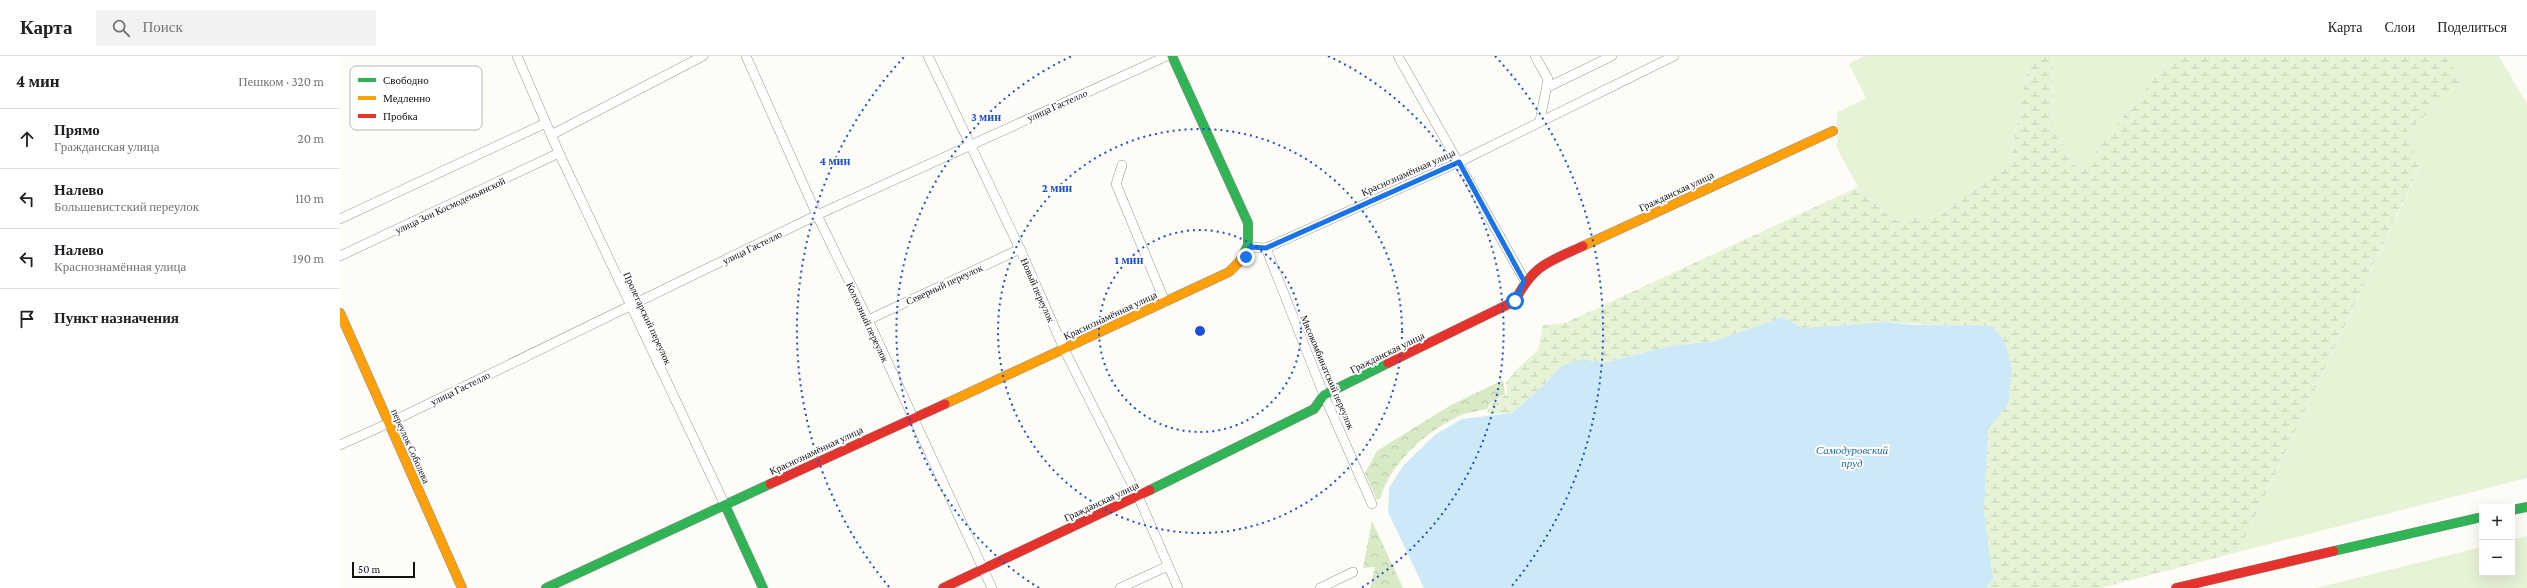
<!DOCTYPE html>
<html lang="ru">
<meta charset="utf-8">
<style>
:root{--surface:#fff;--page:#f2f2f2;--text:#202124;--muted:#757577;--line:#e0e0e0}
body{margin:0;font-family:"Crimson Pro",serif;background:var(--page);color:var(--text)}
.controls{position:absolute;right:12px;bottom:12px;display:grid;overflow:hidden;border-radius:0px;box-shadow:0 4px 16px #0002}
.controls button{width:36px;height:36px;display:grid;place-items:center;padding:0;border:0;border-bottom:1px solid var(--line);background:var(--surface);color:var(--text);font:20px sans-serif}
.scale{position:absolute;left:12px;bottom:10px;width:63px;box-sizing:border-box;padding-left:4px;border:2px solid #111;border-top:0;font-size:11px;line-height:14px;white-space:nowrap;color:#111;-webkit-text-stroke:3px #fff;paint-order:stroke}
.stop{position:absolute;width:12px;height:12px;margin:-9px;border:3px solid #1a73e8;border-radius:50%;background:#fff}
.stop.end{background:#1a73e8;border-color:#fff;box-shadow:0 1px 4px #0008}
.list{margin:0;padding:0;list-style:none}
h2{display:flex;justify-content:space-between;align-items:center;height:52px;margin:0;padding:0 16px;font-size:17px}
h2 small{font-size:13px;font-weight:400;color:var(--muted)}
.list li{display:grid;grid-template-columns:26px 1fr auto;gap:12px;align-items:center;box-sizing:border-box;height:60px;padding:0 16px;border-top:1px solid var(--line)}
.list b{display:block;font-size:15px;white-space:nowrap}
.list p{margin:0;font-size:13px;white-space:nowrap;color:var(--muted)}
.list em{font-size:13px;font-style:normal;color:var(--muted)}
.icon{flex:none;width:22px;height:22px;fill:none;stroke:currentColor;stroke-width:2;stroke-linecap:round;stroke-linejoin:round}
.map{position:relative;flex:none;width:2187px;height:532px;overflow:hidden}
header{display:flex;align-items:center;gap:24px;box-sizing:border-box;height:56px;padding:0 20px;background:var(--surface);border-bottom:1px solid var(--line)}
header strong{font-size:19px}
nav{display:flex;gap:22px;margin-inline-start:auto;font-size:14px}
.search{width:280px;height:36px;background:var(--page);display:flex;align-items:center;gap:10px;box-sizing:border-box;padding:0 14px;border-radius:0px;color:var(--muted);font-size:15px}
main{display:flex}
aside{flex:1;background:var(--surface)}
.map>svg:first-child{display:block}
</style>
<header>
<strong>Карта</strong>
<div class="search"><svg class="icon" aria-label="search" viewBox="0 0 24 24"><circle cx="10" cy="10" r="6"/><path d="M15 15l6 6"/></svg>Поиск</div>
<nav><a>Карта</a><a>Слои</a><a>Поделиться</a></nav>
</header>
<main>
<aside>
<h2>4 мин<small>Пешком · 320 m</small></h2>
<ul class="list">
<li><svg class="icon" aria-label="ahead" viewBox="0 0 24 24"><path d="M12 20V5M6 11l6-6 6 6"/></svg><div><b>Прямо</b><p>Гражданская улица</p></div><em>20 m</em></li>
<li><svg class="icon" aria-label="left" viewBox="0 0 24 24"><path d="M17 20v-9H6M10 6l-5 5 5 5"/></svg><div><b>Налево</b><p>Большевистский переулок</p></div><em>110 m</em></li>
<li><svg class="icon" aria-label="left" viewBox="0 0 24 24"><path d="M17 20v-9H6M10 6l-5 5 5 5"/></svg><div><b>Налево</b><p>Краснознамённая улица</p></div><em>190 m</em></li>
<li><svg class="icon" aria-label="arrive" viewBox="0 0 24 24"><path d="M6 21V4h12l-3 4 3 4H6"/></svg><div><b>Пункт назначения</b></div></li>
</ul>
</aside>
<div class="map">
<svg width="2187" height="532" viewBox="0 0 2187 532">
<defs>
<pattern id="forest-crowns" width="20" height="18" patternUnits="userSpaceOnUse"><rect width="20" height="18" fill="#d8eac5"/><path d="M2 6a3 3 0 1 1 6 0M12 15a3 3 0 1 1 6 0" fill="none" stroke="#b8c8a8"/></pattern>
<pattern id="wetland-marsh" width="20" height="14" patternUnits="userSpaceOnUse"><rect width="20" height="14" fill="#e7f3d7"/><path d="M1 5h8M5 5V1M11 12h8M15 12V8" fill="none" stroke="#c5cfb8"/></pattern>
</defs>
<rect width="100%" height="100%" fill="#fdfcf7"/>
<!-- grass -->
<g fill="#e7f3d7">
<path d="M1524,0H1690L1670,105L1604,157L1553,164L1518,131L1497,92V56L1526,42L1509,8Z"/>
<path d="M1713,0H1832L1739,116L1712,73Z"/>
<path d="M2104,0H2159L2187,48V422L1898,496L2079,113L2067,76L2124,24Z"/>
<path d="M2187,480V532H1976L2142,491V517H2172V484Z"/>
</g>
<!-- forest -->
<g fill="url(#forest-crowns)">
<path d="M1163,324L1165,338L1150,347L1147,353C1139,355 1129,356 1121,359C1086,375 1051,406 1040,443L1037,444L1025,417L1037,395L1111,349Z"/>
<path d="M1032,465L1063,532H1030L1035,511L1023,512Z"/>
</g>
<!-- wetland -->
<path fill="url(#wetland-marsh)" d="M1690,0H1713L1712,73L1739,116L1832,0H2104L2124,24L2067,76L2079,112L1898,496L1761,532H1646L1653,522L1644,455L1648,374L1668,348L1609,270L1545,266L1462,272L1443,261L1375,285L1330,290L1263,307L1242,303L1221,310L1205,328L1172,357L1150,358L1147,356L1151,348L1167,338L1166,326L1178,312L1198,294L1203,269L1225,267L1518,131L1553,164L1604,157L1670,105Z"/>
<!-- water -->
<path fill="#cde8f7" d="M1443,261L1462,272L1545,266L1575,269L1652,270L1665,286L1672,314L1668,348L1648,374L1644,455L1653,523L1646,532H1084L1048,456L1049,432L1063,410L1096,378L1122,363L1172,357L1205,328L1221,310L1242,303L1263,307L1330,290L1375,285Z"/>
<g fill="none" stroke-linecap="round" stroke-linejoin="round">
<defs>
<g id="street">
<path d="M177,0L219,97L385,449"/>
<path d="M406,0L477,159L528,264L652,532"/>
<path d="M588,0L680,193L724,293L798,440L838,532"/>
<path d="M1058,0L1185,225"/>
<path d="M1195,0L1208,23L1200,65"/>
<path d="M1208,31L1272,0"/>
<path d="M211,79L363,0"/>
<path d="M782,109L776,128L825,246"/>
<path d="M0,163L206,67"/>
<path d="M910,191L926,192L1119,106L1334,0"/>
<path d="M926,192L984,339L1032,448"/>
<path d="M0,200L219,97"/>
<path d="M528,264L680,193"/>
<path d="M0,389L49,367L477,159L827,0"/>
<path d="M780,532L828,510"/>
<path d="M980,532L1013,516"/>
</g>
<g id="fast">
<path d="M832,0L908,167V189L900,205"/>
<path d="M810,434L974,353L984,339L1048,307"/>
<path d="M385,449L423,532"/>
<path d="M2172,454L2187,451"/>
<path d="M1994,495L2142,461"/>
<path d="M206,532L430,428"/>
</g>
<g id="slow">
<path d="M1243,190L1493,75"/>
<path d="M0,257L122,532"/>
<path d="M605,348L889,216L900,205"/>
</g>
<g id="jam">
<path d="M1048,307L1175,245C1193,209 1208,206 1243,190"/>
<path d="M430,428L605,348"/>
<path d="M603,532L810,434"/>
<path d="M1836,532L1994,495"/>
</g>
</defs>
<!-- street casing -->
<use href="#street" stroke="#979795" stroke-width="10"/>
<!-- fast casing -->
<use href="#fast" stroke="#8e8d8b" stroke-width="10"/>
<!-- slow casing -->
<use href="#slow" stroke="#8e8d8b" stroke-width="10"/>
<!-- jam casing -->
<use href="#jam" stroke="#8e8d8b" stroke-width="10"/>
<!-- street -->
<use href="#street" stroke="#fffffe" stroke-width="9"/>
<!-- fast -->
<use href="#fast" stroke="#30b455" stroke-width="9"/>
<!-- slow -->
<use href="#slow" stroke="#ff9f0a" stroke-width="9"/>
<!-- jam -->
<use href="#jam" stroke="#e5322d" stroke-width="9"/>
</g>
<g fill="none" stroke-linecap="round" stroke-linejoin="round">
<!-- route -->
<path stroke="#1a73e8" stroke-width="5" d="M906,201L910,191L926,192L1119,106L1184,225L1175,245"/>
</g>
<!-- distance rings -->
<g fill="none" stroke="#1d4ed8" stroke-width="2" stroke-dasharray="2 4">
<circle cx="860" cy="275" r="101"/>
<circle cx="860" cy="275" r="202"/>
<path d="M699 532A303 303 0 0 1 732 0M988 0A303 303 0 0 1 1021 532"/>
<path d="M549 531A403 403 0 0 1 565 0M1155 0A403 403 0 0 1 1171 531"/>
</g>
<g text-anchor="middle" stroke-width="4" stroke-linejoin="round" paint-order="stroke">
<!-- street labels -->
<g font-size="10" fill="#111" stroke="#fff">
<text transform="translate(717 49) rotate(-24)" y="4">улица Гастелло</text>
<text transform="translate(1068 116) rotate(-24)" y="4">Краснознамённая улица</text>
<text transform="translate(1336 135) rotate(-25)" y="4">Гражданская улица</text>
<text transform="translate(110 149) rotate(-25)" y="4">улица Зои Космодемьянской</text>
<text transform="translate(412 191) rotate(-26)" y="4">улица Гастелло</text>
<text transform="translate(604 228) rotate(-25)" y="4">Северный переулок</text>
<text transform="translate(698 234) rotate(66)" y="4">Новый переулок</text>
<text transform="translate(770 259) rotate(-25)" y="4">Краснознамённая улица</text>
<text transform="translate(308 262) rotate(65)" y="4">Пролетарский переулок</text>
<text transform="translate(528 266) rotate(65)" y="4">Колхозный переулок</text>
<text transform="translate(1047 296) rotate(-26)" y="4">Гражданская улица</text>
<text transform="translate(988 316) rotate(67)" y="4">Мясокомбинатский переулок</text>
<text transform="translate(120 332) rotate(-26)" y="4">улица Гастелло</text>
<text transform="translate(71 390) rotate(66)" y="4">переулок Соболева</text>
<text transform="translate(476 394) rotate(-25)" y="4">Краснознамённая улица</text>
<text transform="translate(761 445) rotate(-25)" y="4">Гражданская улица</text>
</g>
<!-- water labels -->
<g font-size="11" font-style="italic" fill="#1768a6" stroke="#fff">
<text x="1512" y="398">Самодуровский<tspan x="1512" dy="13">пруд</tspan></text>
</g>
</g>
<!-- legend -->
<rect x="10" y="10" width="132" height="64" rx="6" fill="#fff" stroke="#b8b8b8" stroke-width="1"/>
<rect x="18" y="22" width="18" height="4" fill="#30b455"/>
<rect x="18" y="40" width="18" height="4" fill="#ff9f0a"/>
<rect x="18" y="58" width="18" height="4" fill="#e5322d"/>
<g font-size="11" fill="#111">
<text x="43" y="28">Свободно</text>
<text x="43" y="46">Медленно</text>
<text x="43" y="64">Пробка</text>
</g>
<circle cx="860" cy="275" r="6" fill="#1d4ed8" stroke="#fff" stroke-width="2"/>
<g font-size="12" text-anchor="middle" font-weight="bold" fill="#1d4ed8" stroke="#fff" stroke-width="4" stroke-linejoin="round" paint-order="stroke">
<text x="646" y="65">3 мин</text>
<text x="495" y="109">4 мин</text>
<text x="717" y="136">2 мин</text>
<text x="789" y="208">1 мин</text>
</g>
</svg>
<div class="controls">
<button>+</button>
<button>−</button>
</div>
<div class="scale">50 m</div>
<div class="stop" style="left:1175px;top:245px"></div>
<div class="stop end" style="left:906px;top:201px"></div>
</div>
</main>
